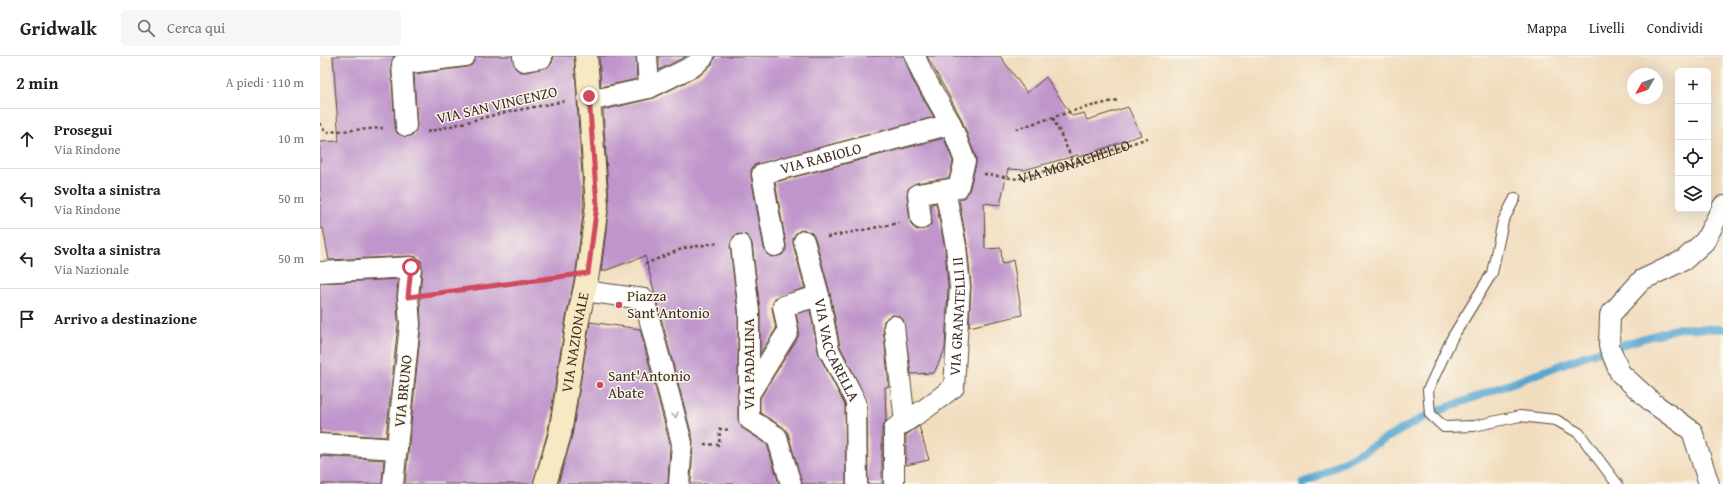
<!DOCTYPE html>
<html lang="it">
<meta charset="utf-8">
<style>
:root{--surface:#fff;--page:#f6f6f6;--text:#202124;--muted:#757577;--line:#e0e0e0}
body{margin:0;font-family:"Gentium Book Plus",serif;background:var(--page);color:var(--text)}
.controls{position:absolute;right:12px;top:12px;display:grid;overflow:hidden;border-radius:6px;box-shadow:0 4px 16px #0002}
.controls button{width:36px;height:36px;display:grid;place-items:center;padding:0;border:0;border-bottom:1px solid var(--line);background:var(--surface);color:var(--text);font:20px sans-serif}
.compass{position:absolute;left:1307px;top:12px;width:36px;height:36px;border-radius:50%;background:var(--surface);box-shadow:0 4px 16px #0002;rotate:230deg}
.stop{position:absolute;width:12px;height:12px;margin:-9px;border:3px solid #d1495b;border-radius:50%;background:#fff}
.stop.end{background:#d1495b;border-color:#fff;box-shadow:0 1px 4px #0008}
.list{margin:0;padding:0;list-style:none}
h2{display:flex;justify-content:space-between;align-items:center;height:52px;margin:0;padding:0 16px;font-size:17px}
h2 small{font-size:13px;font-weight:400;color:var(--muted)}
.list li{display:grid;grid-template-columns:26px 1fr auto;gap:12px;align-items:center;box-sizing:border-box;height:60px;padding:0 16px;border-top:1px solid var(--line)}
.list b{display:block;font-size:15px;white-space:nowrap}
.list p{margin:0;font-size:13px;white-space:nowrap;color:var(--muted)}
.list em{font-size:13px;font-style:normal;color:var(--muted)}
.icon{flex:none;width:22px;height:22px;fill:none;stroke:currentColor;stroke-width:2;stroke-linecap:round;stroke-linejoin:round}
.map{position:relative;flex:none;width:1403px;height:428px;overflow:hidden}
header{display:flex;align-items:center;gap:24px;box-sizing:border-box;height:56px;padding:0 20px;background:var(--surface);border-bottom:1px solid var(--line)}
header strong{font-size:19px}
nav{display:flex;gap:22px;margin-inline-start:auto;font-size:14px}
.search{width:280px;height:36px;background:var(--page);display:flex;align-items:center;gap:10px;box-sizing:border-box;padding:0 14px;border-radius:6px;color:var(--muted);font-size:15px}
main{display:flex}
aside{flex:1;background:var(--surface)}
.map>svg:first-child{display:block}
</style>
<header>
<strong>Gridwalk</strong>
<div class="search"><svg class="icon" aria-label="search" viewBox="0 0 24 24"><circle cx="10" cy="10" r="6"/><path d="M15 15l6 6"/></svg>Cerca qui</div>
<nav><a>Mappa</a><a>Livelli</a><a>Condividi</a></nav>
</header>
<main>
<aside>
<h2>2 min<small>A piedi · 110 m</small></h2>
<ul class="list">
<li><svg class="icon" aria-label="ahead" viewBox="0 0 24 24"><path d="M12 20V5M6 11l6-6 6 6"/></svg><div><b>Prosegui</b><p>Via Rindone</p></div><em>10 m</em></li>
<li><svg class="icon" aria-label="left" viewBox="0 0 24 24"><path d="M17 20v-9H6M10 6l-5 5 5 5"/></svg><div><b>Svolta a sinistra</b><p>Via Rindone</p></div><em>50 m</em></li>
<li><svg class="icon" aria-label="left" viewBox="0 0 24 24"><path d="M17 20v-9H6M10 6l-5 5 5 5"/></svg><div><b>Svolta a sinistra</b><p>Via Nazionale</p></div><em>50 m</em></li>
<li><svg class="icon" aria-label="arrive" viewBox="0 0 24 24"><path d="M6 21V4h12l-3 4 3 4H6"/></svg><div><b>Arrivo a destinazione</b></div></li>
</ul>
</aside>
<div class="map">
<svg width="1403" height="428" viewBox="0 0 1403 428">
<rect width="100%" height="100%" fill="#fbf7ec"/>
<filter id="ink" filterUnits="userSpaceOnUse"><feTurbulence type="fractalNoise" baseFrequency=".025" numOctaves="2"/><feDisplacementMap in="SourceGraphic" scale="8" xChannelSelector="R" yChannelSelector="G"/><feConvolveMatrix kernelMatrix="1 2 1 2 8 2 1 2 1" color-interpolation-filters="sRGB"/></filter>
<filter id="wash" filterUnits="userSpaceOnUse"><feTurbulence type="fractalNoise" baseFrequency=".012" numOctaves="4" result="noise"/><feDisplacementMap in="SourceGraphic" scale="16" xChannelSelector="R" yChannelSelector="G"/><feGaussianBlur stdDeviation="0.9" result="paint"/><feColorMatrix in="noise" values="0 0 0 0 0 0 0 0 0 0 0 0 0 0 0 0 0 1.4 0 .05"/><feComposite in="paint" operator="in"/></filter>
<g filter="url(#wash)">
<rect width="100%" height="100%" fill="#f1ddbe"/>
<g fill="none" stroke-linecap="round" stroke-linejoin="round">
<!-- stream -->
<path stroke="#56a6d0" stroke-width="8" d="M983,428L1110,358L1267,299L1359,272L1403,273"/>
</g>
<g id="blocks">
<!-- building -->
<g fill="#bf95cb">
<path d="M13,0H74L71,9L75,71L77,77L86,81L93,79L97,70L94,18L147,11L152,9L156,0H192L195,12L200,16H206L228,11L232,7L234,0H254L264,149L256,215L246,262L228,375L213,428H85L101,269L100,241L102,212L101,205L97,201L90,200L9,204L3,172L0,173V86L19,85Z"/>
<path d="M279,0H316L317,23L281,31Z"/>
<path d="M339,0H367L339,14Z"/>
<path d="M395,0H584L592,23L614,61L434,109L431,114V120L444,192L447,198L451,201L462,199L466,194V188L455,126L624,82L633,106L629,122L596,127L588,133L587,139L590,165L592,170L597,174L608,172L611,168V148L616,147L625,192L628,231L625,293L614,317L591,318L583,264L579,260L573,259L568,261L564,265L563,271L569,331H565L566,365L562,373V428H548L547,346L520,290L510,237L495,182L492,177L481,174L476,177L473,182V188L485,232L455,242L452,252L456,273L440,298V254L432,187L426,179L419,178L414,180L410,190L418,256V363L422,372L447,388L459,428H371L373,384L325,200L281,216L289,148L283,54L334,42L380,19L392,8Z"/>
<path d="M607,0H680L707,37L726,21L752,60L764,57L767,64L808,51L821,79L759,101L758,99L704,114L688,113L680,149L664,147L665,193L681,192L682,208L693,204L702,259L649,271L651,230L647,188L639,144L645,141L649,135L656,108V101L641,62Z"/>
<path d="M78,223L77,242L78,268L66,381L0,377V227Z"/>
<path d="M490,254L499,299L525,349L526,428H482L468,377L463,371L440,357V342L478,281L479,273L476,258Z"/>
<path d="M270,266L320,273L350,388L348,428H238L252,380Z"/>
<path d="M599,370L609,404L586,409V379Z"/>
<path d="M0,400L64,404L62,428H0Z"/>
</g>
</g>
</g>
<g filter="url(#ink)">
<use href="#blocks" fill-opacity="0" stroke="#564536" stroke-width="1"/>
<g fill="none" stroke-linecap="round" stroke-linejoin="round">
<defs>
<path id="lane" d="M1195,142L1183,165L1172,217L1132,282L1108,334L1110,358L1124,371L1154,370L1200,360L1236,364L1259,377L1297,428"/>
<g id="street">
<path d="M203,0L204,5L222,2V0"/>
<path d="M595,0L602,17L631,68L645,105L638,132L598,138L601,163"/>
<path d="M329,32L375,9L384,0"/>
<path d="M269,45L329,32L327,0"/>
<path d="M86,70L82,8L145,0"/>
<path id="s2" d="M484,185L499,240L509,294L536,346L537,428"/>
<path d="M421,189L429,255V363L457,381L471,428"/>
<path id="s3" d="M455,190L442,118L631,68"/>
<path d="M0,216L91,211L88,241L90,268L73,428"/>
<path d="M264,235L324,243L362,387L359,428"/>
<path d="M574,270L585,366"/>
<path d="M428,340L468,275L463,250L499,240"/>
<path d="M0,388L77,393"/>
<path id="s4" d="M574,428V373L605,353L634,331L640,231L636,190L625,134"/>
<path d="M1389,428L1372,375L1333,347L1300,317L1289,290L1290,259L1322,224L1364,204L1385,185L1403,150"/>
</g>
<g id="secondary">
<path id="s5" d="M225,428L240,378L258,264L268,217L277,149L266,0"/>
</g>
</defs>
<!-- lane casing -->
<use href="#lane" stroke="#564536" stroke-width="12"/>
<!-- street casing -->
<use href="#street" stroke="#564536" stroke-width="22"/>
<!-- secondary casing -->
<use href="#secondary" stroke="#564536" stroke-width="24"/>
<!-- path -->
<g stroke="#564536" stroke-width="2.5" stroke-dasharray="3 3" stroke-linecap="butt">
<path d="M733,62L754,107"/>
<path d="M0,67L5,76L63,72"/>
<path d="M696,73L759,53L798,44"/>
<path d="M107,76L178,58L245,45"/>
<path id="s1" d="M664,118L698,123L754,107L828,82"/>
<path d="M507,181L579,167"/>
<path d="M325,208L364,192L398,187"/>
<path d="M111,238L242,221"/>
<path d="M384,388L399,389L400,373L410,374"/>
</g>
<!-- lane -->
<use href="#lane" stroke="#fff" stroke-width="10"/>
<!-- street -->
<use href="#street" stroke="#fff" stroke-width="20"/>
<!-- secondary -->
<use href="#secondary" stroke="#f6e9c3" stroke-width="22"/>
</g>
<!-- one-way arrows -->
<defs><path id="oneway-chevron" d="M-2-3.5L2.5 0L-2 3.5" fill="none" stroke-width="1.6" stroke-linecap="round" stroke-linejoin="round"/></defs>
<use stroke="#a79f9a" href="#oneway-chevron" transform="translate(355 359) rotate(76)"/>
</g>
<g fill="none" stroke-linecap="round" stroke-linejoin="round" filter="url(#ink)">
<!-- route -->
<path stroke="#d1495b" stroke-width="5" d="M91,211L88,241L268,217L277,149L269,40"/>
</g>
<!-- markers -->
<g fill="#d1495b" stroke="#fbf7ec" stroke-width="1.5">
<circle cx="299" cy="249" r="4"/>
<circle cx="280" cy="329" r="4"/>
</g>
<g text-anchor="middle" stroke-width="3" stroke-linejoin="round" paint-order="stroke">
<!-- street labels -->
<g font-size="15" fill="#3b2a1e" stroke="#fbf7ec">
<text transform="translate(177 49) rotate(-13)" y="5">VIA SAN VINCENZO</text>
<text dy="5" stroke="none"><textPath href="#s3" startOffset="134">VIA RABIOLO</textPath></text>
<text dy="5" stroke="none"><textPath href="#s1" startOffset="93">VIA MONACHELLO</textPath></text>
<text dy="5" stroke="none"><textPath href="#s4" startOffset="199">VIA GRANATELLI II</textPath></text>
<text dy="5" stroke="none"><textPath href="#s5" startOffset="145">VIA NAZIONALE</textPath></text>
<text dy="5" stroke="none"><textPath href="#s2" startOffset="114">VIA VACCARELLA</textPath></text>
<text transform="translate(429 308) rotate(-90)" y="5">VIA PADALINA</text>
<text transform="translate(83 335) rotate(-84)" y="5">VIA BRUNO</text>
</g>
<!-- poi labels -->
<g font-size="15" fill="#3b2a1e" stroke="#fbf7ec" text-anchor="start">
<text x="307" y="245">Piazza<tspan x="307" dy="17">Sant'Antonio</tspan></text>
<text x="288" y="325">Sant'Antonio<tspan x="288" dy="17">Abate</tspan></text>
</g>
</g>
</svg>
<div class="controls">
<button>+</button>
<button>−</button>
<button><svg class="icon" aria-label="locate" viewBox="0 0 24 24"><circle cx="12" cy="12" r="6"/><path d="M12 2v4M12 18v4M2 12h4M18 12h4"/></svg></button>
<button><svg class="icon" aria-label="layers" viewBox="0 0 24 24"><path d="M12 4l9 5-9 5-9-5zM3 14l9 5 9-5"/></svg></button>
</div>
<svg class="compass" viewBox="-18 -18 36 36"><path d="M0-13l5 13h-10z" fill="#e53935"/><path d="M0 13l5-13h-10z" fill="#757577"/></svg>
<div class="stop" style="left:91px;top:211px"></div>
<div class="stop end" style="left:269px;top:40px"></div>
</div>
</main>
